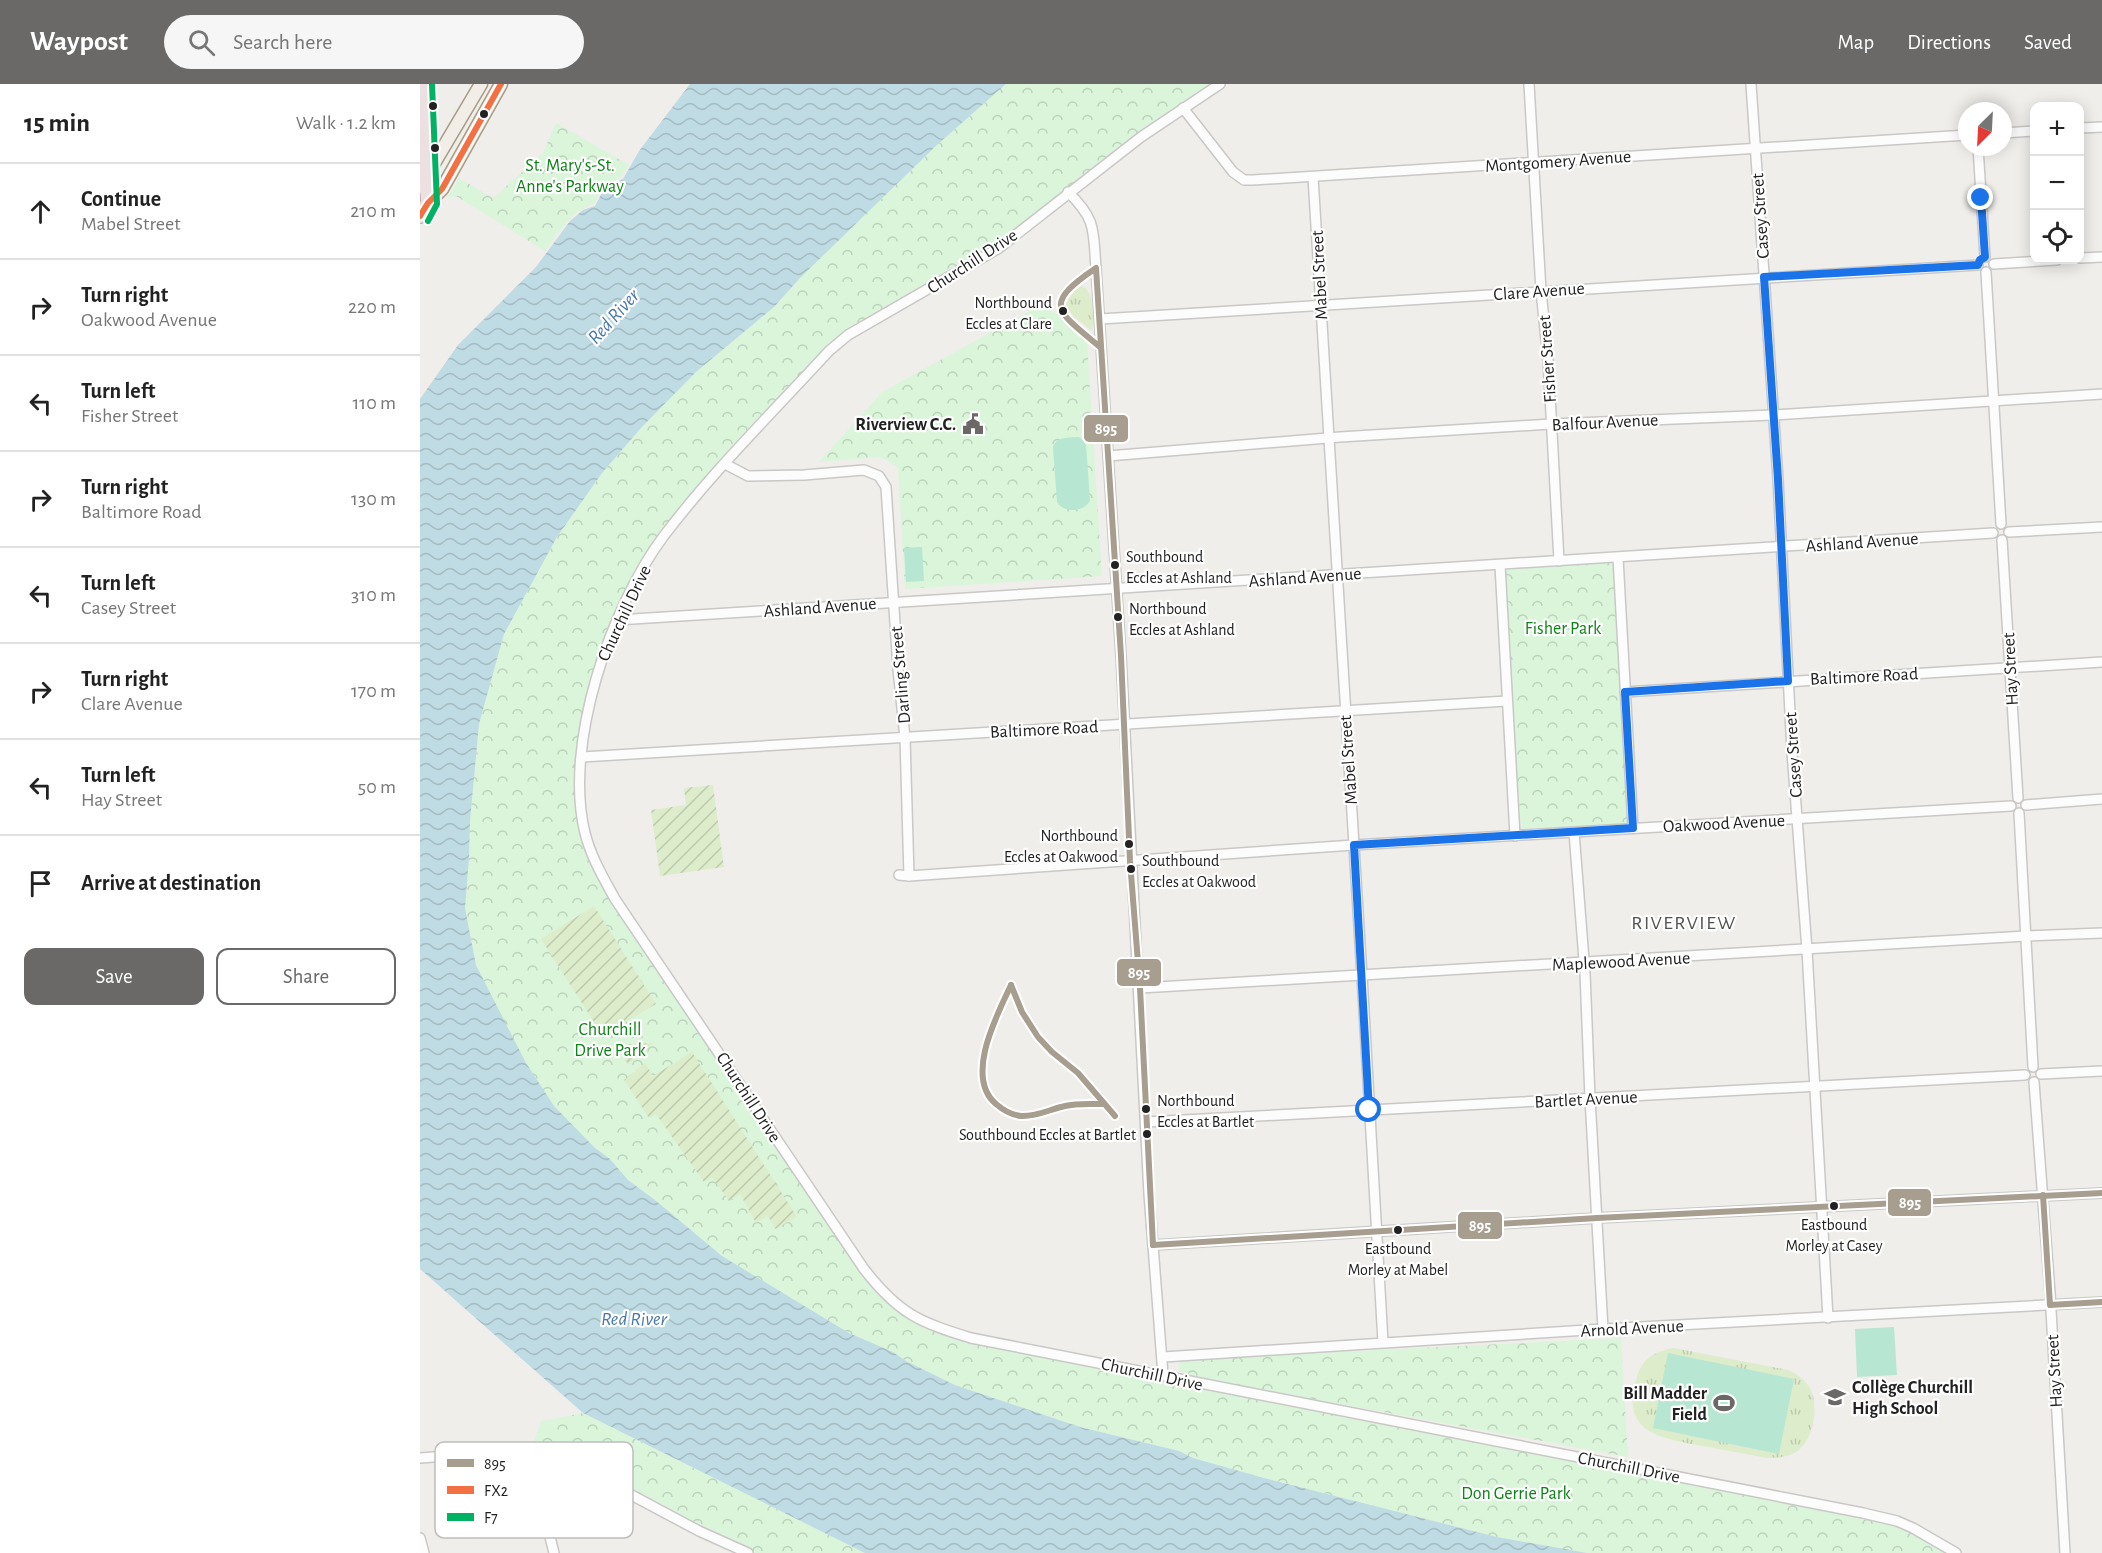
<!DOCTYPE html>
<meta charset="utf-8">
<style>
:root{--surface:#fff;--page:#f6f6f6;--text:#222;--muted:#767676;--line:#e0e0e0;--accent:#6a6968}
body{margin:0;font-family:"Alegreya Sans",sans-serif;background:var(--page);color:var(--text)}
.controls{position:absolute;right:18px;top:18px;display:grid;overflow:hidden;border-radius:12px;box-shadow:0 3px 15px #0003}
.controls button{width:54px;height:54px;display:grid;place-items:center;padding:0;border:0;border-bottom:2px solid var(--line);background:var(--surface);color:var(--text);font:30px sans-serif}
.compass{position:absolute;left:1538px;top:18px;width:54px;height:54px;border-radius:50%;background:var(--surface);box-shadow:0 3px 15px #0003;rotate:204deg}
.stop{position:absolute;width:18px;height:18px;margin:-14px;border:4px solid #1a73e8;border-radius:50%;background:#fff}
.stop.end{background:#1a73e8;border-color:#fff;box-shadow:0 2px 6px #0008}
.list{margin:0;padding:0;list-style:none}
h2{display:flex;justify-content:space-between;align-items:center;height:78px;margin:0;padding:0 24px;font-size:26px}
h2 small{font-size:20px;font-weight:400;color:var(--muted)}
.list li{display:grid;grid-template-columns:39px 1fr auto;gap:18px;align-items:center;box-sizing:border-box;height:96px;padding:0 24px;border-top:2px solid var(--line)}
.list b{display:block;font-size:22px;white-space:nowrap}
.list p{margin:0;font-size:20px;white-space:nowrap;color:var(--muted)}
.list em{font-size:20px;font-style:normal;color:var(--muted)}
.actions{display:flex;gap:12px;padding:18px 24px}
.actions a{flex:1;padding:14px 0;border:2px solid var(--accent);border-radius:12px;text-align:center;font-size:21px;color:var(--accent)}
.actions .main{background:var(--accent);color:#fff}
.icon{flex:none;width:33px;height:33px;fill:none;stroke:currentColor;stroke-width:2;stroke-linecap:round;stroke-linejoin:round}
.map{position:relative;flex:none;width:1682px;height:1469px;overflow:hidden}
header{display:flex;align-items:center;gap:36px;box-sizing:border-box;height:84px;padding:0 30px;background:var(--accent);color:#fff}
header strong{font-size:28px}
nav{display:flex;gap:33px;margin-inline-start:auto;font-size:21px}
.search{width:420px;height:54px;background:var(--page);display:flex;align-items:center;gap:15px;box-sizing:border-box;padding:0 21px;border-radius:33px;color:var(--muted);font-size:22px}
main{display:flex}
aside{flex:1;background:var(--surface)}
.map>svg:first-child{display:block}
</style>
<header>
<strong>Waypost</strong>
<div class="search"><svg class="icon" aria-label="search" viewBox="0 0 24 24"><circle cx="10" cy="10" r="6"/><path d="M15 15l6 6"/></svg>Search here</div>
<nav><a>Map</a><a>Directions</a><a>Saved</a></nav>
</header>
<main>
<aside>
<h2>15 min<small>Walk · 1.2 km</small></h2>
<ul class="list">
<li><svg class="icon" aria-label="ahead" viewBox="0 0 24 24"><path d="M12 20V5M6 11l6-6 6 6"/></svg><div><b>Continue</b><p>Mabel Street</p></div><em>210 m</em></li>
<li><svg class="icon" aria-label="right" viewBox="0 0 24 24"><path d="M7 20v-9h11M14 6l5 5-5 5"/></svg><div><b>Turn right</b><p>Oakwood Avenue</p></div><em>220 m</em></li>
<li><svg class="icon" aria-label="left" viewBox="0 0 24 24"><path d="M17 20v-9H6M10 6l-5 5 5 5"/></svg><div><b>Turn left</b><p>Fisher Street</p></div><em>110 m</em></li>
<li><svg class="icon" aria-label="right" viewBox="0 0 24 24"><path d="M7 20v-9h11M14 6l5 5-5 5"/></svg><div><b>Turn right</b><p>Baltimore Road</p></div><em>130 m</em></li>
<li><svg class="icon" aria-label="left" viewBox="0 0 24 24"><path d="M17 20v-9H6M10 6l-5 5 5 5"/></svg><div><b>Turn left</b><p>Casey Street</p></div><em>310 m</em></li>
<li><svg class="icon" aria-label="right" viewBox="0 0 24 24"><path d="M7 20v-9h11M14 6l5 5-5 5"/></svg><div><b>Turn right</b><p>Clare Avenue</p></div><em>170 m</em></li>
<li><svg class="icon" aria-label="left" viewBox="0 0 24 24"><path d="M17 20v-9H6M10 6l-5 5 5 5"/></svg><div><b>Turn left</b><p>Hay Street</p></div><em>50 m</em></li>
<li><svg class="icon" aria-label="arrive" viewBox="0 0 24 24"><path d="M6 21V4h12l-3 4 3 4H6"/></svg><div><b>Arrive at destination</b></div></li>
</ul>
<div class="actions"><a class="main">Save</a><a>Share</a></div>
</aside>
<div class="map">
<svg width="1682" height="1469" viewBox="0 0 1682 1469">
<defs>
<pattern id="grass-tufts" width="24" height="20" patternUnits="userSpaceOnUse" patternTransform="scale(1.5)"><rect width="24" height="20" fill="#ddeccb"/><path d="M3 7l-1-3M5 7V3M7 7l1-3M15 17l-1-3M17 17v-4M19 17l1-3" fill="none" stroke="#bdcaae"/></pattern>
<pattern id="park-crowns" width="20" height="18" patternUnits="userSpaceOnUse" patternTransform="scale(1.5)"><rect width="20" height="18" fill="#daf5da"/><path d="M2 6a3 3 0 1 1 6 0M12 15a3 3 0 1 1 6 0" fill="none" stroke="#bbd2bb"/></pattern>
<pattern id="garden-furrows" width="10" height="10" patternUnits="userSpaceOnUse" patternTransform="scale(1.5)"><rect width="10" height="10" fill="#ddeccb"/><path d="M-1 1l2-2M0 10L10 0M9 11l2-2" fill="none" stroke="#bdcaae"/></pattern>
<pattern id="water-waves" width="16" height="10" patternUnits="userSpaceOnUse" patternTransform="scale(1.5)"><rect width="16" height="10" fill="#bfdbe3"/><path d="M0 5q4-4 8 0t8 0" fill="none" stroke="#a4bcc2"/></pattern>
</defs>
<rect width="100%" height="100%" fill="#f0eeeb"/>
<!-- grass -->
<g fill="url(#grass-tufts)">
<path d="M662,202C675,208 674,234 672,247L653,232L646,221L650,207Z"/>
<path d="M1254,1264L1368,1286C1377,1290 1384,1295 1390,1304C1399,1320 1394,1354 1379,1366C1370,1373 1358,1374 1347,1374C1325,1370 1304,1366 1283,1362C1240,1354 1199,1349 1217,1293C1222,1274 1236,1267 1254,1264Z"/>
</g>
<!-- park -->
<g fill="url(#park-crowns)">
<path d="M586,0H800L763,24L579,164L409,267L242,454L197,536L165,650L162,725L177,782L460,1206L512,1242L1477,1437L1536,1469H1166L1077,1453L844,1394L773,1374L759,1367L660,1343L535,1301L486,1277L473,1268L429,1249L302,1172L235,1116L208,1096L190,1075L174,1063L134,1022L106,980L56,881L45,824L49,774L50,737L59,640L84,550L137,453L182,389L221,344L276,288L354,223L380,194L518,60Z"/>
<path d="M136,39L209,81L201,93L182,103L175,119C150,128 140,147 125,167L36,112L27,114L39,94L73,114L123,69Z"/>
<path d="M624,219L667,258L682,492L485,505L478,383L460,373L399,378L462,308Z"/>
<path d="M1194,478L1207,739L1101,745L1084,486Z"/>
<path d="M1201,1254L1208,1373L774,1293L760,1287L759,1276Z"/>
<path d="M163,1329L445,1469H332L157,1382L110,1369L121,1337Z"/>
</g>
<!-- garden -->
<g fill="url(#garden-furrows)">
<path d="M293,701L304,783L240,792L231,726L266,721L264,704Z"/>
<path d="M174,822L236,920L183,952L121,855Z"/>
<path d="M234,959L208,981L198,961Z"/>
<path d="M272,968L377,1133L355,1145L348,1132L336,1139L320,1110L309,1117L292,1093L284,1098L236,1030L229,1034L204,996L225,979L233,992Z"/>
</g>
<!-- pitch -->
<g fill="#b7e6d2">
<path d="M658,353L661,354L666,361L670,416C665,428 644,430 637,418L633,363C637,352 648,354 658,353Z"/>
<path d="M502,463L504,497L486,498L484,464Z"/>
<path d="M1474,1243L1477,1291L1437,1293L1435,1245Z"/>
<path d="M1248,1269L1374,1295L1359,1370L1233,1344Z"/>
</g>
<!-- water -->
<path fill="url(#water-waves)" d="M270,0H586L518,60L380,194L354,223L276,288L221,344L182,389L137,453L84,550L59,640L50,737L49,774L45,824L56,881L106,979L134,1022L174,1063L190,1075L208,1096L235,1116L302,1172L429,1249L473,1268L486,1277L535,1301L660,1343L759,1367L773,1374L844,1394L1077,1453L1167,1469H445L163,1329L0,1185V315L38,261L116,183L150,137L163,126L175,122L185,103L203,95L219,67Z"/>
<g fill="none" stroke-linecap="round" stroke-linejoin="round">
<defs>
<g id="minor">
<path d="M800,0L721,53L579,164L428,251L409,267C353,328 293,387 243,453C191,523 143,661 165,749C171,773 183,793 195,815L444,1185C479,1230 499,1238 551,1254L1443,1429L1477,1437L1493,1444L1536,1469"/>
<path d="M1109,0L1121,207L1128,275L1139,477"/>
<path d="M1331,0L1358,395L1372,668L1387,866L1408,1234"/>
<path d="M763,24L813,88L824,96H833L1547,51"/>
<path d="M1660,44L1682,43"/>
<path d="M1583,49L1614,47"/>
<path d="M1558,63L1565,173"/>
<path d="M893,93L942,892L963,1258"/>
<path d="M648,108C677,136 673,147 676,184L701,572L729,1110L743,1291"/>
<path d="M1660,174L1682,173"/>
<path d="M1574,180L1637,176"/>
<path d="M1566,188L1581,440"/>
<path d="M680,235L1558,181"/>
<path d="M688,372L920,353L1131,340L1353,331L1682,310"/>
<path d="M305,380L328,392L384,391L444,386L459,392L466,403L478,585L485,654L489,792"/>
<path d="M1589,448L1682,443"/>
<path d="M1582,456L1598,714"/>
<path d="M1198,474L1213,744"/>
<path d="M1080,481L1095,752"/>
<path d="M197,536L1573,449"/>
<path d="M1205,608L1682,578"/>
<path d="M162,673L1087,617"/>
<path d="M1606,721L1682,715"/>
<path d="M1599,729L1613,983"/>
<path d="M1154,748L1165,889L1170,1014L1183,1245"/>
<path d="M479,791L489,792L934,761L1591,722"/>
<path d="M720,904L1606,852L1682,849"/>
<path d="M1621,990L1682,987"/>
<path d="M1614,998L1630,1209L1645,1469"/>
<path d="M726,1038L1605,991"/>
<path d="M733,1161L1177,1134L1682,1109"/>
<path d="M743,1273L1183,1245L1682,1218"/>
<path d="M109,1368L134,1469"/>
<path d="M0,1374L68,1369L109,1368L123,1370L157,1382L279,1447L328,1469"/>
<path d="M0,1454L4,1469"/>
</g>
<g id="major">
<path d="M0,103L61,0"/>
<path d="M8,119L22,105L81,0"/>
</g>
<path id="highway" d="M0,132L8,119L3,0"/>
</defs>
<!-- minor casing -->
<use href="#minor" stroke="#c9c8c7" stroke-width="12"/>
<!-- major casing -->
<use href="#major" stroke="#a79c86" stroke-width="15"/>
<!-- highway casing -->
<use href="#highway" stroke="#c5a2ac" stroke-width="16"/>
<!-- minor -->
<use href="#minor" stroke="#fdfcfc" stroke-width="9"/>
<!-- major -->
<use href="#major" stroke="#f3ede7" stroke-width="12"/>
<!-- highway -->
<use href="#highway" stroke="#ece0e2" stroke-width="14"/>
<defs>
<g id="bus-1">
<path d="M681,264C638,227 620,222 676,184L701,572L710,777L720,904L733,1161"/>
<path d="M591,901C577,931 544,993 576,1020C583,1026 591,1031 601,1032C616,1033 631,1025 645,1022C657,1019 670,1020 682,1020"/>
<path d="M591,901L602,928L618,953L632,968L658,989L695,1032"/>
<path d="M1623,1111L1630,1221L1682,1218"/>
<path d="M733,1161L1177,1134L1682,1109"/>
</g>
<path id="bus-2" d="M0,132L8,119L22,105L81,0"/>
<path id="bus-3" d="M8,137L17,120L12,0"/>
</defs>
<!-- bus-1 casing -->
<use href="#bus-1" stroke="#fff" stroke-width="10"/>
<!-- bus-2 casing -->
<use href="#bus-2" stroke="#fff" stroke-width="10"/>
<!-- bus-3 casing -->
<use href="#bus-3" stroke="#fff" stroke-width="10"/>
<!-- bus-1 -->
<use href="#bus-1" stroke="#a79e8f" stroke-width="6"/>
<!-- bus-2 -->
<use href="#bus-2" stroke="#f37043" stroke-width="6"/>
<!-- bus-3 -->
<use href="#bus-3" stroke="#00b262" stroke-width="6"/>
</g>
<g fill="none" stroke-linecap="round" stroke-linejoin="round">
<!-- route -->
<path stroke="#1a73e8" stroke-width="8" d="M949,1026L934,761L1213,744L1205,608L1368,597L1358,395L1344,193L1558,181L1560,176L1565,173L1561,114"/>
</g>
<!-- icons -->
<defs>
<symbol id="civic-bare" viewBox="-9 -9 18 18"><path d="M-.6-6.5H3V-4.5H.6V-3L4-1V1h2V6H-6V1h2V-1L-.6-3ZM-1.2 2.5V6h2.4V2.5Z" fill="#6a6968" stroke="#fff" stroke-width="2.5" paint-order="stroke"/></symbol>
<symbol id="school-bare" viewBox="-9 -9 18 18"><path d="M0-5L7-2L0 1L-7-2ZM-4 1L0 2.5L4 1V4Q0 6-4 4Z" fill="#6a6968" stroke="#fff" stroke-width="2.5" paint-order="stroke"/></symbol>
<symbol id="stadium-bare" viewBox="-9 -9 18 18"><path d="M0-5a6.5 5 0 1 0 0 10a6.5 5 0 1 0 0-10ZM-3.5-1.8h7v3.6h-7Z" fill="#6a6968" stroke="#fff" stroke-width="2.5" paint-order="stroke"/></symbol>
</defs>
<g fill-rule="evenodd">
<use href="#civic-bare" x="538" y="325" width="30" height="30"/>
<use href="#school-bare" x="1400" y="1298" width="30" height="30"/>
<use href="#stadium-bare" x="1289" y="1304" width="30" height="30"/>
</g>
<!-- markers -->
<g fill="#222" stroke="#fff" stroke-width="2">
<circle cx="13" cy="22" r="5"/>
<circle cx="64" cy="30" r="5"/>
<circle cx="15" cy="64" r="5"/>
<circle cx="643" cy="227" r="5"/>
<circle cx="695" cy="481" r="5"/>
<circle cx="698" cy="533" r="5"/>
<circle cx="709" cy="760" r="5"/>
<circle cx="711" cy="785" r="5"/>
<circle cx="726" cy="1025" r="5"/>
<circle cx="727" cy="1050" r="5"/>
<circle cx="1414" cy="1122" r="5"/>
<circle cx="978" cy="1146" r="5"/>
</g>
<g text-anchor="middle" stroke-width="4.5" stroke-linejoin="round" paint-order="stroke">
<!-- bus labels -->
<g font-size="16" fill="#222" stroke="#fff" text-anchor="start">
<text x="632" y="224" text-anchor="end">Northbound<tspan x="632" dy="21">Eccles at Clare</tspan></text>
<text x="706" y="478">Southbound<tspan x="706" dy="21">Eccles at Ashland</tspan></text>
<text x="709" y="530">Northbound<tspan x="709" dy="21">Eccles at Ashland</tspan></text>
<text x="698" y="757" text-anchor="end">Northbound<tspan x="698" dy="21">Eccles at Oakwood</tspan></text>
<text x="722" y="782">Southbound<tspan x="722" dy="21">Eccles at Oakwood</tspan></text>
<text x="737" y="1022">Northbound<tspan x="737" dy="21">Eccles at Bartlet</tspan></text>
<text x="716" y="1056" text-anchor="end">Southbound Eccles at Bartlet</text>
<text x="1414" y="1146" text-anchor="middle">Eastbound<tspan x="1414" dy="21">Morley at Casey</tspan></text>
<text x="978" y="1170" text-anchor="middle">Eastbound<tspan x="978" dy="21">Morley at Mabel</tspan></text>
</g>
<!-- street labels -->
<g font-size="18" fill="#222" stroke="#fff">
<text transform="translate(1138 77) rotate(-4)" y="6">Montgomery Avenue</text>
<text transform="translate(1340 132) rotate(-94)" y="6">Casey Street</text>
<text transform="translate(552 177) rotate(-33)" y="6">Churchill Drive</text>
<text transform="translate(899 191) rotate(-93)" y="6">Mabel Street</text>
<text transform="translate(1119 207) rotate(-4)" y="6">Clare Avenue</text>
<text transform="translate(1127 275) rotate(-94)" y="6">Fisher Street</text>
<text transform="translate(1185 338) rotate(-3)" y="6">Balfour Avenue</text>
<text transform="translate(1442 458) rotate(-4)" y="6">Ashland Avenue</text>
<text transform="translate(885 493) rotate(-4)" y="6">Ashland Avenue</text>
<text transform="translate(400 523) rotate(-4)" y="6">Ashland Avenue</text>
<text transform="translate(204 529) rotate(-65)" y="6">Churchill Drive</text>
<text transform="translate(1590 585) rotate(-93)" y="6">Hay Street</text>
<text transform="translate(480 591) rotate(-95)" y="6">Darling Street</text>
<text transform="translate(1444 592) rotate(-3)" y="6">Baltimore Road</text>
<text transform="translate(624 645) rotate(-3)" y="6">Baltimore Road</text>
<text transform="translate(1373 671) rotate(-94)" y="6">Casey Street</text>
<text transform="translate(928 676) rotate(-94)" y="6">Mabel Street</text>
<text transform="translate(1304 739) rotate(-3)" y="6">Oakwood Avenue</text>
<text transform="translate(1201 877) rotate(-3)" y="6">Maplewood Avenue</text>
<text transform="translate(329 1013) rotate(57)" y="6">Churchill Drive</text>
<text transform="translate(1166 1015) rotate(-3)" y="6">Bartlet Avenue</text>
<text transform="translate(1212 1244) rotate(-3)" y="6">Arnold Avenue</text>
<text transform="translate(1634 1287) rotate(-93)" y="6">Hay Street</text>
<text transform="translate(732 1290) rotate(12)" y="6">Churchill Drive</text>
<text transform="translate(1209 1383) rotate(11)" y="6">Churchill Drive</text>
</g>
<!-- park labels -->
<g font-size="18" fill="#0c8416" stroke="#fff">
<text x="150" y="87">St. Mary's-St.<tspan x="150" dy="21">Anne's Parkway</tspan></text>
<text x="1143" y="550">Fisher Park</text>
<text x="190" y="951">Churchill<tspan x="190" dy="21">Drive Park</tspan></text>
<text x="1096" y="1415">Don Gerrie Park</text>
</g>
<!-- poi labels -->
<g font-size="18" font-weight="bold" fill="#222" stroke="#fff" text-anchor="end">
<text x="536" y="346">Riverview C.C.</text>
<text x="1432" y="1309" text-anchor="start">Collège Churchill<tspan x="1432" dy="21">High School</tspan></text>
<text x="1287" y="1315">Bill Madder<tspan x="1287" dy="21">Field</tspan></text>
</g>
<!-- water labels -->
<g font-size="20" font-style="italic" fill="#4a7aab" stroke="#fff">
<text transform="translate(193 232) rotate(-48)" y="7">Red River</text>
<text x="214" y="1241">Red River</text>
</g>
<!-- neighbourhood labels -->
<g font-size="20" letter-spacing="1.5" fill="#555" stroke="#fff">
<text x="1264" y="845">RIVERVIEW</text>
</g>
</g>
<!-- legend -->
<rect x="15" y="1358" width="198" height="96" rx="9" fill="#fff" stroke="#bdbdbd" stroke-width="1.5"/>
<rect x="27" y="1375" width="27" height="8" fill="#a79e8f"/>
<rect x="27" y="1402" width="27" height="8" fill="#f37043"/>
<rect x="27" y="1429" width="27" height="8" fill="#00b262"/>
<g font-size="16" fill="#222">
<text x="64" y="1385">895</text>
<text x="64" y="1412">FX2</text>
<text x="64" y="1439">F7</text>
</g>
<g stroke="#fff" stroke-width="2">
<rect x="663" y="330" width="46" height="29" rx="6" fill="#a79e8f"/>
<rect x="696" y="874" width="46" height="29" rx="6" fill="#a79e8f"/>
<rect x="1467" y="1104" width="45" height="29" rx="6" fill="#a79e8f"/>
<rect x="1037" y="1127" width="46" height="29" rx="6" fill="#a79e8f"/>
</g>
<g font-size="16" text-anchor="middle" font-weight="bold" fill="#fff">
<text x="686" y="350">895</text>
<text x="719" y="894">895</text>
<text x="1490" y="1124">895</text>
<text x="1060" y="1147">895</text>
</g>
</svg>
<div class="controls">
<button>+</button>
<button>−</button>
<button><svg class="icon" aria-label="locate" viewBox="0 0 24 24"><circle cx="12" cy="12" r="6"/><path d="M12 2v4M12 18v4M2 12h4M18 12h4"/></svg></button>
</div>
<svg class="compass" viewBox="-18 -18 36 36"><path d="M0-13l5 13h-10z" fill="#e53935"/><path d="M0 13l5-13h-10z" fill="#767676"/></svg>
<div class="stop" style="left:949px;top:1026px"></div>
<div class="stop end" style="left:1561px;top:114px"></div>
</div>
</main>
